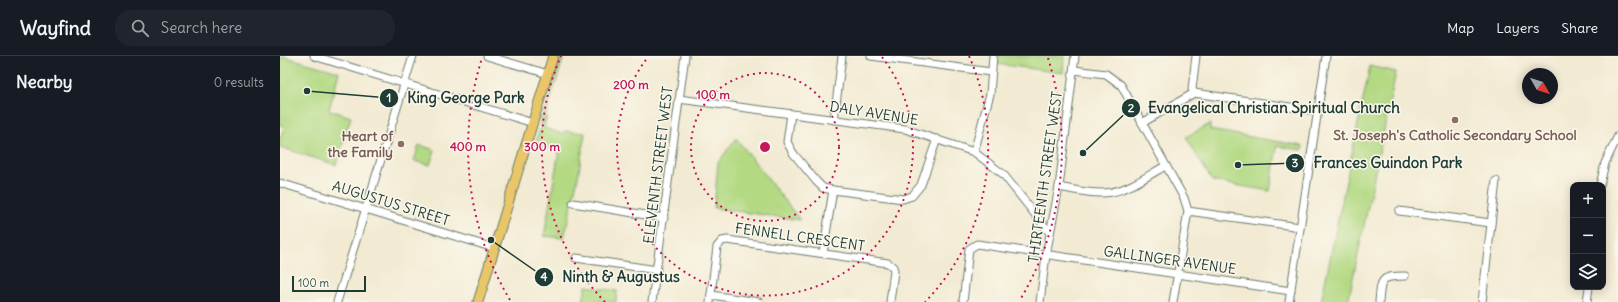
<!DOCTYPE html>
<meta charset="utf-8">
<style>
:root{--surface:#171b24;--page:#20242c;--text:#f1f3f6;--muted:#9ea1a6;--line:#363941}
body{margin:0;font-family:Delius,sans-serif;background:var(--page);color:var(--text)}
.controls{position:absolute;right:12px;bottom:12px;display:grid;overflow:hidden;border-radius:8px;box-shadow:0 2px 10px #0003}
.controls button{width:36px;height:36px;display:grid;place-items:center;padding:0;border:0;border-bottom:1px solid var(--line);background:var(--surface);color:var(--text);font:20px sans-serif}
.compass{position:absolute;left:1242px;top:12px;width:36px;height:36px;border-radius:50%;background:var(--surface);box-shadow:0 2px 10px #0003;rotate:129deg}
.scale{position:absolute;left:12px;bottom:10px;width:74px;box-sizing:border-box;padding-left:4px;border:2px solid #1f3d34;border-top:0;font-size:11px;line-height:14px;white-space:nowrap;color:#1f3d34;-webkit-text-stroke:3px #fbf7ec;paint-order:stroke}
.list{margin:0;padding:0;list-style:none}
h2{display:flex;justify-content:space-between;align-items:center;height:52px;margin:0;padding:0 16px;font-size:17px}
h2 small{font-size:13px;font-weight:400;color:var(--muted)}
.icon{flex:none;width:22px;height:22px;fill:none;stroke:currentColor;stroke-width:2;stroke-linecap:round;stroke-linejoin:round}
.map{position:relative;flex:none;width:1338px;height:246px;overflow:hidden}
header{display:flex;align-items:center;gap:24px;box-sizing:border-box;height:56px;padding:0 20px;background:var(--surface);border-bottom:1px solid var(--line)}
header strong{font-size:19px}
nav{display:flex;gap:22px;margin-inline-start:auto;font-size:14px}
.search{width:280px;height:36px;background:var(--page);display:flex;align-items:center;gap:10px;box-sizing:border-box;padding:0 14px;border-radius:16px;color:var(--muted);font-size:15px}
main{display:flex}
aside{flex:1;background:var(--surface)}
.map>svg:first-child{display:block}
</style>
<header>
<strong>Wayfind</strong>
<div class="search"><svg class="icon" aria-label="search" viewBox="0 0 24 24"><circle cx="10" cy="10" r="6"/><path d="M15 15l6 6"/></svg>Search here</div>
<nav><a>Map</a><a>Layers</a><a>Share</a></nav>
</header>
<main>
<aside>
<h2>Nearby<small>0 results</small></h2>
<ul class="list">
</ul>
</aside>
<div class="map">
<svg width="1338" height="246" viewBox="0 0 1338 246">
<rect width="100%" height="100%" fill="#fbf7ec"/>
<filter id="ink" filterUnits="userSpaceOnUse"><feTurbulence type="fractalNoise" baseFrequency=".025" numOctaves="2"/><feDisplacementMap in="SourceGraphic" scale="8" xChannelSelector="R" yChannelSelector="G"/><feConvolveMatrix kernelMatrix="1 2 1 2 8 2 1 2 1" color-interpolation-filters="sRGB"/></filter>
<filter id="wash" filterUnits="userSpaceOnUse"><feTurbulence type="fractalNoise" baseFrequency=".012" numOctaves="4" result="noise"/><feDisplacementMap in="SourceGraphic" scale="16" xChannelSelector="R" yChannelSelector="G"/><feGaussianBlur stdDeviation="0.9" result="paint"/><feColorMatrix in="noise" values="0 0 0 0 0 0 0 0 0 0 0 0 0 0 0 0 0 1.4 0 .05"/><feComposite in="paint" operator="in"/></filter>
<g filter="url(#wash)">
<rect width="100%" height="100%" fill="#f2ead2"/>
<!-- green -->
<g fill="#b3d983" stroke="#698b5c">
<path d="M2,0L59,16L49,54L71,61L56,109L0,91V83L4,71L0,69V7Z"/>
<path d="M281,0H284L265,62L259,69Z"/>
<path d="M718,0H784L783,17L717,8Z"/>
<path d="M1090,10L1116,16L1068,246H1041Z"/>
<path d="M267,61L264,72L283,78L284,75L305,77L298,121L284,182L264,180L279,95L255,88L261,69Z"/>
<path d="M930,68V74L1023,90L1022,94L997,90L990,135L932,125L906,81Z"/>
<path d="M456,82L520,164L434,152L438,107Z"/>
<path d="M139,89L155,94L150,109L134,105Z"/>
<path d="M306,230L337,235L336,246H303Z"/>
</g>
</g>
<g filter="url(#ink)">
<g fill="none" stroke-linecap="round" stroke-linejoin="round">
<defs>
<g id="minor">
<path d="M34,0L253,67"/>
<path d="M207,0L268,18"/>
<path d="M591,0L711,16"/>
<path d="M794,14L826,18L841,29L904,142L908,155L1020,171"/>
<path d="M914,37L912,33L916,0"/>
<path d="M399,43L625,73L694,96L723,118L770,177"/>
<path d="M511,58L507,86L513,97L536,125L543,132L553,134L623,143L632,140L641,129L657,83"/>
<path d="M554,64L562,0"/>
<path d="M862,67L914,37L1037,55"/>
<path d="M694,96L710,38L713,0"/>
<path d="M0,127L214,192"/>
<path d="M1320,129L1325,107L1338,80"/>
<path d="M779,131C795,134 815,139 832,136C851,132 869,119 885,110"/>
<path d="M293,147L384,162"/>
<path d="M1119,155L1211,167"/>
<path d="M543,197L553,134"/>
<path d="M296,202L377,214"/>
<path d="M431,239L479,246"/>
<path d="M57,246L133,0"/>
<path d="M372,246L405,0"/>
<path d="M430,246L437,191L442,185L447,184L608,207L613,211L614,215L610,246"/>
<path d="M683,246L689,193L697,188L1011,235"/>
<path d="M760,246L766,199L779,131L795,0"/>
<path d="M893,246L908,155"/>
<path d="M1009,246L1046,0"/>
<path d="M1099,246C1101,223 1100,220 1125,220"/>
<path d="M1202,246L1216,125"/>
<path d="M1307,246L1309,231"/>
</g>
<path id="major" d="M198,246L273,0"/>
</defs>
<!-- minor casing -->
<use href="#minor" stroke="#697a6b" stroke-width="9"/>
<!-- major casing -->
<use href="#major" stroke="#697a6b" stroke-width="11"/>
<!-- minor -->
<use href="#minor" stroke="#fff" stroke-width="7"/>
<!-- major -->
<use href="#major" stroke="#e9c769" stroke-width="9"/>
</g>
</g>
<!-- distance rings -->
<g fill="none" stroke="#c2185b" stroke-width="2" stroke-dasharray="2 4">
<circle cx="485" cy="91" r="74"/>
<path d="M602 1A148 148 0 1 1 368 1"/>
<path d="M325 246A223 223 0 0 1 281 0M689 0A223 223 0 0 1 645 246"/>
<path d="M230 244A297 297 0 0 1 202 2M768 2A297 297 0 0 1 740 244"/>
</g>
<!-- markers -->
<g fill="#8d6e63" stroke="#fbf7ec" stroke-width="1.5">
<circle cx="1175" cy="64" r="4"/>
<circle cx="121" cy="88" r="4"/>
</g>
<g text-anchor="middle" stroke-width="3" stroke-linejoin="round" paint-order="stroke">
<!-- street labels -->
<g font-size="14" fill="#1f3d34" stroke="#fbf7ec">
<text transform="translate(594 57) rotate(9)" y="5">DALY AVENUE</text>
<text transform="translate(378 109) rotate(-83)" y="5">ELEVENTH STREET WEST</text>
<text transform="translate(765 121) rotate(-82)" y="5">THIRTEENTH STREET WEST</text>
<text transform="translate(111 147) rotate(17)" y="5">AUGUSTUS STREET</text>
<text transform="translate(520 181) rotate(8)" y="5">FENNELL CRESCENT</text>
<text transform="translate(890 204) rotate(8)" y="5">GALLINGER AVENUE</text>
</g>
<!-- education labels -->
<g font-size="14" font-weight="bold" fill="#785e54" stroke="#fbf7ec">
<text x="1175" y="84">St. Joseph's Catholic Secondary School</text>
<text x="113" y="85" text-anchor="end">Heart of<tspan x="113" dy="16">the Family</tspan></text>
</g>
</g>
<circle cx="485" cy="91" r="6" fill="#c2185b" stroke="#fbf7ec" stroke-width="2"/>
<g font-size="12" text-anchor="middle" font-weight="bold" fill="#c2185b" stroke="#fbf7ec" stroke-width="3" stroke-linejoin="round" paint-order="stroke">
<text x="351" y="33">200 m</text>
<text x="433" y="43">100 m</text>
<text x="262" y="95">300 m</text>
<text x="188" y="95">400 m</text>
</g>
<!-- callouts -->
<path fill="none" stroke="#1f3d34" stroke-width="1.5" d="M27 35L109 42M803 97L851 52M958 109L1015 107M211 184L264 221"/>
<g fill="#1f3d34" stroke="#fbf7ec" stroke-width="1.5">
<circle cx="27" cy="35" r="4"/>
<circle cx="803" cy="97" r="4"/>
<circle cx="958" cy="109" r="4"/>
<circle cx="211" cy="184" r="4"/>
<circle cx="109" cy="42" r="10"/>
<circle cx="851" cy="52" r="10"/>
<circle cx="1015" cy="107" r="10"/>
<circle cx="264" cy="221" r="10"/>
</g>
<g font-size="12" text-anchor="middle" font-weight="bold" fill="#fff">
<text x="109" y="46">1</text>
<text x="851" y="56">2</text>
<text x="1015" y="111">3</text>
<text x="264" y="225">4</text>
</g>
<g font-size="15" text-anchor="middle" font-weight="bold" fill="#1f3d34" stroke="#fbf7ec" stroke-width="3" stroke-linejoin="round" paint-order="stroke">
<text x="186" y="47">King George Park</text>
<text x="994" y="57">Evangelical Christian Spiritual Church</text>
<text x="1108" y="112">Frances Guindon Park</text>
<text x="341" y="226">Ninth &amp; Augustus</text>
</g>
</svg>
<div class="controls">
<button>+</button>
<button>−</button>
<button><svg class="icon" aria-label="layers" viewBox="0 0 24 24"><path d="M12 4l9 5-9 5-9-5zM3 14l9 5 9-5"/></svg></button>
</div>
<svg class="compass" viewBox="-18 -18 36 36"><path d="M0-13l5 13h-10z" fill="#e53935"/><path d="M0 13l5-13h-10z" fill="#9ea1a6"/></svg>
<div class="scale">100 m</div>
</div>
</main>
